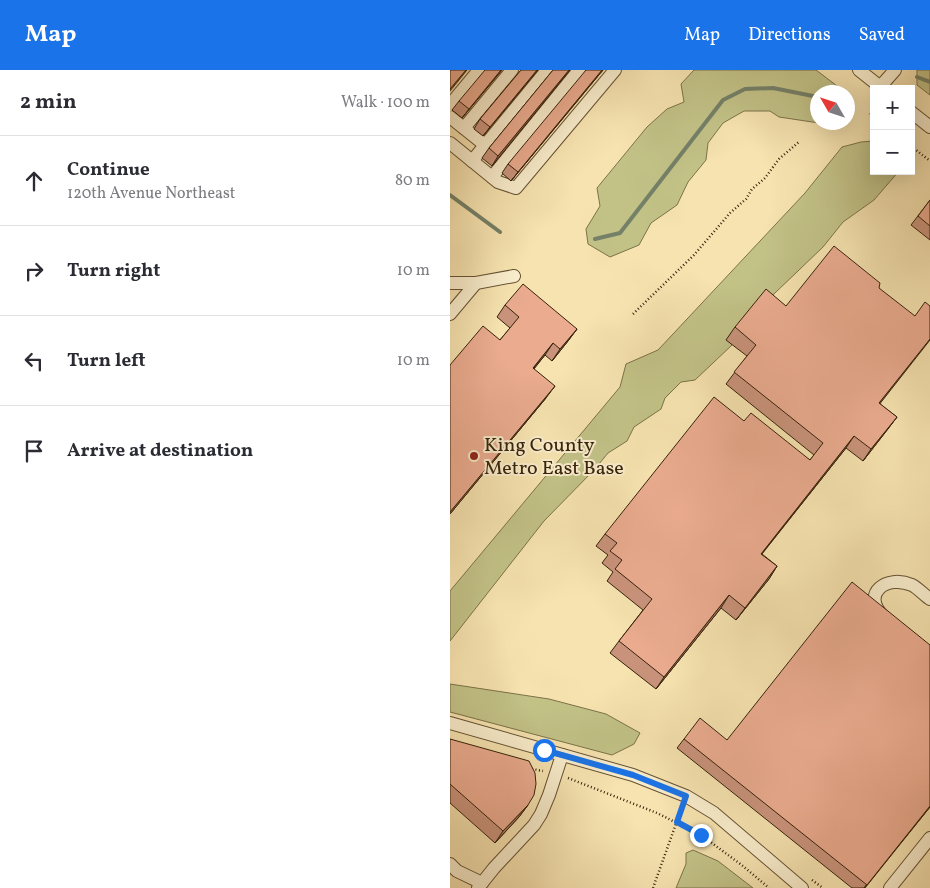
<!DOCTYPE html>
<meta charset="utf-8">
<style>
:root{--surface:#fff;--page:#f7f7f7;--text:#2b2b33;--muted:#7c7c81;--line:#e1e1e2;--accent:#1a73e8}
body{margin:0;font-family:Vollkorn,serif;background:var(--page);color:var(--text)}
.controls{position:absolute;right:15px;top:15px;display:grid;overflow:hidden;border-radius:0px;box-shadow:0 5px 20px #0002}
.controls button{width:45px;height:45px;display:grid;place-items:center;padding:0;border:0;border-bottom:1px solid var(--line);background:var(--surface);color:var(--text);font:25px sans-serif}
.compass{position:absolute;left:360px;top:15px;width:45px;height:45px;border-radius:50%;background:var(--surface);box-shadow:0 5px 20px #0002;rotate:309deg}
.stop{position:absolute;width:15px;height:15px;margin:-11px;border:4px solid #1a73e8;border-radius:50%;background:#fff}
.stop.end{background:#1a73e8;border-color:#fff;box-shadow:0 1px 5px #0008}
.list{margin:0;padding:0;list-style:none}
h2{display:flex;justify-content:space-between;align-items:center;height:65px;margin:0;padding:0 20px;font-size:21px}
h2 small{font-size:16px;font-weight:400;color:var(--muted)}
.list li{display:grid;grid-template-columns:32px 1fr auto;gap:15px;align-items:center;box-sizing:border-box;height:90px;padding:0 20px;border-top:1px solid var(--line)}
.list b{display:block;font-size:19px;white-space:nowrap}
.list p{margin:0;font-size:16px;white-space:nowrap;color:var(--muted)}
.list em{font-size:16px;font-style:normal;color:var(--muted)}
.icon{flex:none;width:28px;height:28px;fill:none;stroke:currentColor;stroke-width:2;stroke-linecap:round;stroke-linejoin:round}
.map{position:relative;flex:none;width:480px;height:818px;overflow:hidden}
header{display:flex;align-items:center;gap:30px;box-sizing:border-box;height:70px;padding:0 25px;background:var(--accent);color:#fff}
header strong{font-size:24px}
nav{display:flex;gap:28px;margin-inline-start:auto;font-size:18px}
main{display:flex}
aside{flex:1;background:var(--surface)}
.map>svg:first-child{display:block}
</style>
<header>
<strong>Map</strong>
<nav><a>Map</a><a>Directions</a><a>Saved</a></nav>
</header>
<main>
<aside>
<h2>2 min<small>Walk · 100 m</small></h2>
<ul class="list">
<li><svg class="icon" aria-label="ahead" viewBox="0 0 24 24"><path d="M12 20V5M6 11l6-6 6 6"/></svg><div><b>Continue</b><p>120th Avenue Northeast</p></div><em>80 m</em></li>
<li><svg class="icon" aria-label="right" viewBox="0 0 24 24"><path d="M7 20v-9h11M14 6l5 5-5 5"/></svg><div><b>Turn right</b></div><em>10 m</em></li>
<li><svg class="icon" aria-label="left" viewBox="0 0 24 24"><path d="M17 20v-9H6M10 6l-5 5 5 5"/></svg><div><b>Turn left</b></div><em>10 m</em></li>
<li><svg class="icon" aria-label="arrive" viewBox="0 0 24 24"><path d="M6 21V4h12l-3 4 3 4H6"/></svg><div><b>Arrive at destination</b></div></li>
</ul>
</aside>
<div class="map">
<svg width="480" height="818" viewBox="0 0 480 818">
<rect width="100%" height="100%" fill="#f6e3b0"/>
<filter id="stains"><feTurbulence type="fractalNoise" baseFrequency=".004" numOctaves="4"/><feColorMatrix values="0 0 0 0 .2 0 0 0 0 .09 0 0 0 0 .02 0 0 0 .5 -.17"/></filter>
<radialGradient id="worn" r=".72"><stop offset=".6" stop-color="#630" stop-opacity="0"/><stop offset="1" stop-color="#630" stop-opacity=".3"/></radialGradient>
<!-- green -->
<g fill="#c2c287" stroke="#7c7249">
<path d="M244,0H366L395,22H368L369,53L329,47L320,41H294L273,53L258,73L256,90L238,112L227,135L201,153L189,175L160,187L138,174L136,159L150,136L147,118L197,57L217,39L234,32L231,14Z"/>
<path d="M467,0H480V25L467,15Z"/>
<path d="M424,71V101H449L424,130L393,152L373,177L277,269L282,275L245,310L231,312L215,328L211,339L184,357L177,371L158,383L144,400L94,451L0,571V521L170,317L176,294L208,280L355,123L392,77L411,72Z"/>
<path d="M0,614L99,629L156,644L190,663L184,674L162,685L0,642Z"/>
<path d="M243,780L268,791L303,818H226L236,794V783Z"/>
</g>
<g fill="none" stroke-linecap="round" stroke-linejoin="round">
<!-- stream -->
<g stroke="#748068" stroke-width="4">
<path d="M467,7L480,12"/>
<path d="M0,125L50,162"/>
<path d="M145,169L170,163L273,30L295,19L323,18L368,27"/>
</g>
<defs>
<g id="minor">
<path d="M409,0L433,19"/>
<path d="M430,17L445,0"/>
<path d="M0,35L29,0"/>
<path d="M461,42L480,57"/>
<path d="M0,47L35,75"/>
<path d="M14,58L62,0"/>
<path d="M0,73L48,112L66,118L165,0"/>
<path d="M22,91L97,0"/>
<path d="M42,107L129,0"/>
<path d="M0,213H26L64,206"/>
<path d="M0,244L26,213"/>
<path d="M433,546C411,524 436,504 462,515C468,518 474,525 480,529"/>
<path d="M0,653L183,705L236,726L264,743L352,818"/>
<path d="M0,794L7,801L32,813"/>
<path d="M28,818L44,798L84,755L91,744L99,725L112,685"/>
<path d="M440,818L480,768"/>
</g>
</defs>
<!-- minor casing -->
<use href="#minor" stroke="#665234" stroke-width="14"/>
<!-- path -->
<g stroke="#36220b" stroke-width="2.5" stroke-dasharray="1 2.5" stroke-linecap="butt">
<path d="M420,43L424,46"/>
<path d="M461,76L480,91"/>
<path d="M183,244L244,185L280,143L296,129L302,119L315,108L329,89L350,71"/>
<path d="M82,699L93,701"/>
<path d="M118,708L207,743L251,765L293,796L319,818"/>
<path d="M362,810L373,818"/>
<path d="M203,818L232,737"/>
</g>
<!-- minor -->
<use href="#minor" stroke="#f9edcc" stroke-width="12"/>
</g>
<!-- wall -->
<g fill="#c9937b" stroke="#36220b">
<path d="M52,0L12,48L2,40L9,31Z"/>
<path d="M71,0H88L33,66L24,59L30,49Z"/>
<path d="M103,0H120L42,96L32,88L39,78Z"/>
<path d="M153,0L61,111L52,103L58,94Z"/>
<path d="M480,130V170L461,155Z"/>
<path d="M429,218L430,334L447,347L413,391L396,378L312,484L327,496L319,509L286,550L271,538L206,619L160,583L169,571L193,540L157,511L163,502L152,493L158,485L146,476L155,464L294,351L360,390L364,385L276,314L297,286L276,270L285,257L336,236Z"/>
<path d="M55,235L127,259L118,271L102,291L95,285L84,299L96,328L0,444V295L50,270L60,258L47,247Z"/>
<path d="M480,575V737L415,818H402L227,678L234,669L277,670Z"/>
<path d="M0,669L78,735L69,747L45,773L0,733Z"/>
</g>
<!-- shaded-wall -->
<g fill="#a47864" stroke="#36220b">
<path d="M16,0H17L0,21V19Z"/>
<path d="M51,0H52L12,48L19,39Z"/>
<path d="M87,0H88L33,66L40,57Z"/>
<path d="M119,0H120L42,96L48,86Z"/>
<path d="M152,0H153L61,111L68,102Z"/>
<path d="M127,259L118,271L102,291L110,279Z"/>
<path d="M480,269V270L421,345L429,333Z"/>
<path d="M103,273L95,285L74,310L83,298Z"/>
<path d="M105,316L96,328L0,444V442Z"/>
<path d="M447,347L438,359L413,391L421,379Z"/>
<path d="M404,366L396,378L302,496L311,484Z"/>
<path d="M327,496L319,509L286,550L295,538Z"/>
<path d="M279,525L271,538L206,619L214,607Z"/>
<path d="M78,735L69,747L45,773L53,761Z"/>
<path d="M480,736V737L414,818Z"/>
</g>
<!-- building -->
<g fill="#eaab8f" stroke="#36220b">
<path d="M0,0H16L0,19Z"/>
<path d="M35,0H51L19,39L9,31Z"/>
<path d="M71,0H87L40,57L30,49Z"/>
<path d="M103,0H119L48,86L39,78Z"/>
<path d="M136,0H152L68,102L58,94Z"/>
<path d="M480,130V156L468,146Z"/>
<path d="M384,176L430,213L429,218L465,246L475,232L480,236V269L429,333L447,347L421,379L404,366L311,484L327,496L295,538L279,525L214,607L169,571L202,529L165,499L172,490L160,481L167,473L155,464L264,327L294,351L301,343L360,390L373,373L284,302L306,275L285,257L316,219L336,236Z"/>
<path d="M73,214L127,259L110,279L103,273L83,298L105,316L0,442V295L33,256L50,270L69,247L55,235Z"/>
<path d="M402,512L480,575V736L417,815L234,669L250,648L277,670Z"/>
<path d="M0,669L79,691L85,703L86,714L84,725L78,735L53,761L0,714Z"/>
</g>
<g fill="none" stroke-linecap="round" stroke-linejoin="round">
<!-- route -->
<path stroke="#1a73e8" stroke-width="6" d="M94,680L183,705L236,726L227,752L251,765"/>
</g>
<!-- markers -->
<circle fill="#8f2418" stroke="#f9edcc" stroke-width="2" cx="24" cy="386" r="5"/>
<g text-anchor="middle" stroke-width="4" stroke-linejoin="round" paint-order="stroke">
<!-- poi labels -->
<g font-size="20" fill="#36220b" stroke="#f9edcc" text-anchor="start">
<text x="34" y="381">King County<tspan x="34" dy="23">Metro East Base</tspan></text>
</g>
</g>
<rect width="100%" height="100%" filter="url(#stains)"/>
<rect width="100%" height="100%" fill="url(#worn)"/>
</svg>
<div class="controls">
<button>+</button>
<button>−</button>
</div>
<svg class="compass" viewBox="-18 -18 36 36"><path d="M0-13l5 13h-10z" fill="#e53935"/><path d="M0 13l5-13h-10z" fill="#7c7c81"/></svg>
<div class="stop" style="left:94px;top:680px"></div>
<div class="stop end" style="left:251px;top:765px"></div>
</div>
</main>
